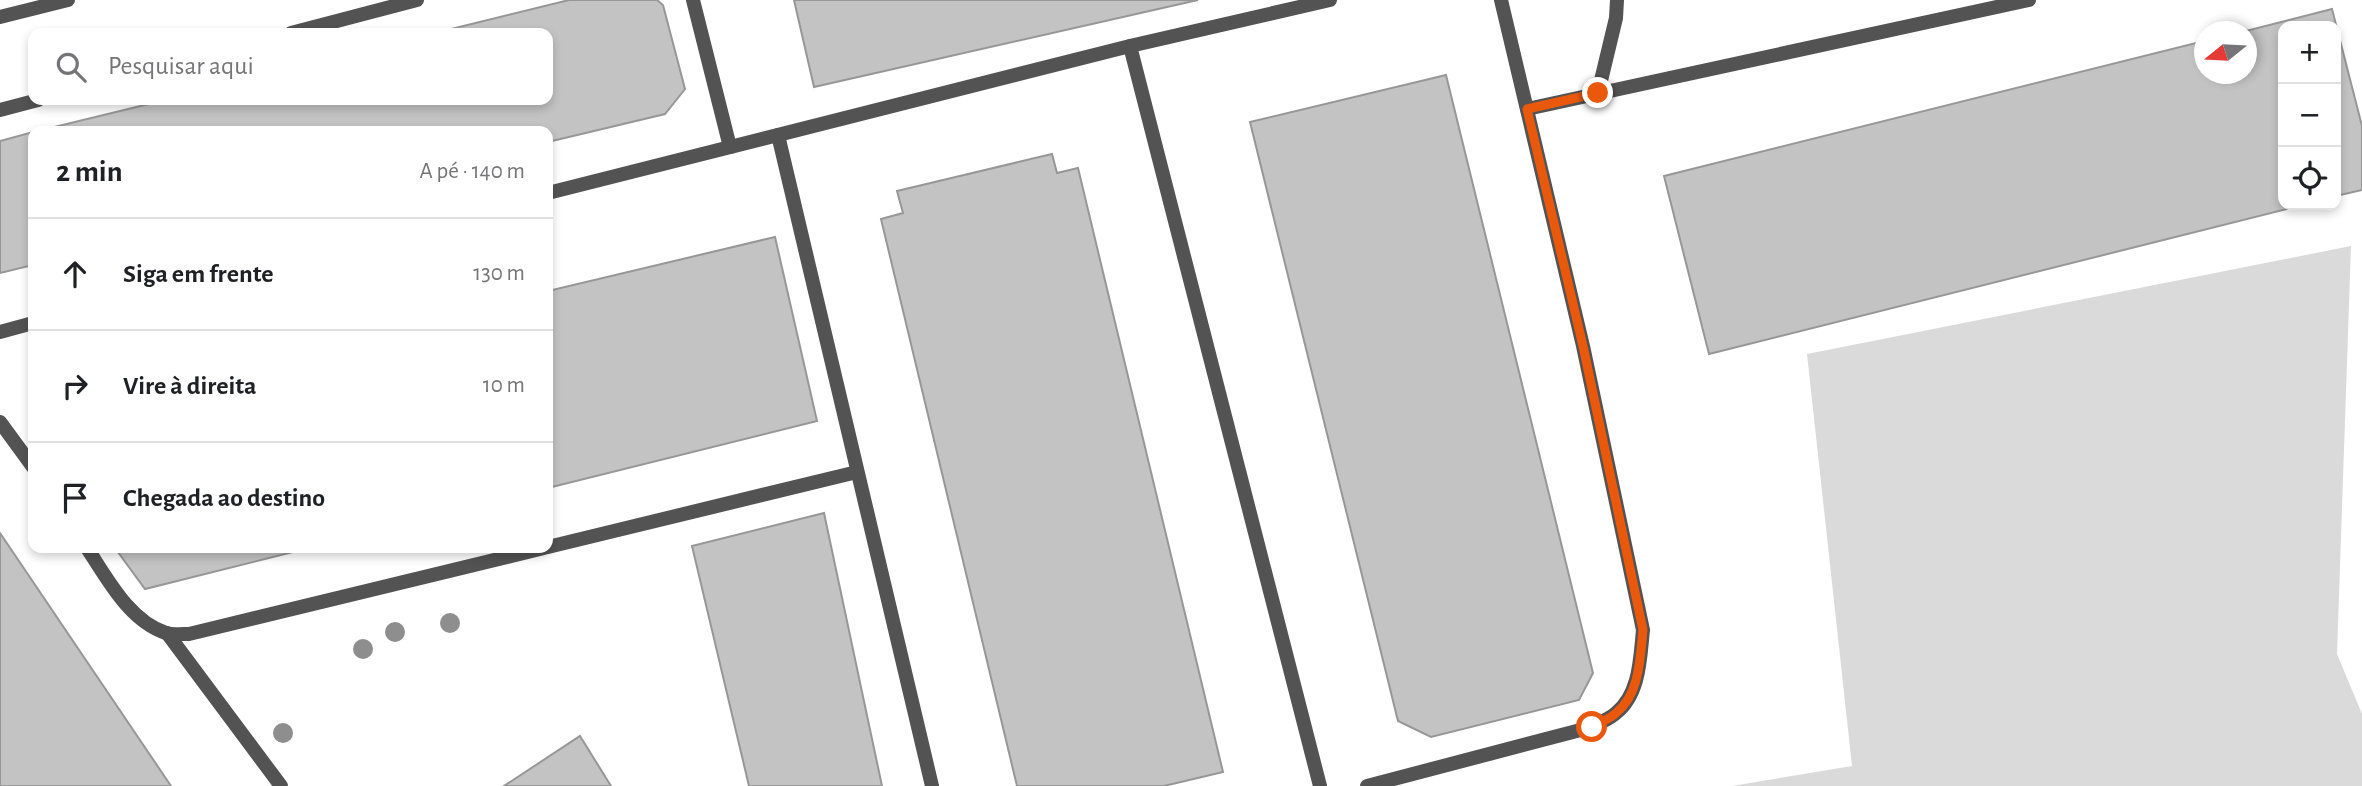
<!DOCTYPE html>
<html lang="pt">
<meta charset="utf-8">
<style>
:root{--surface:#fff;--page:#f2f2f2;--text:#202124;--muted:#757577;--line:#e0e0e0}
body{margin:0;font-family:"Alegreya Sans",sans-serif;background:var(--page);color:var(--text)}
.controls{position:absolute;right:21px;top:21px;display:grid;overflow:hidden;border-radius:14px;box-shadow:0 4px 10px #0003}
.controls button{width:63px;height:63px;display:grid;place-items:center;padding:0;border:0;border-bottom:2px solid var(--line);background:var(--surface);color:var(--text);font:35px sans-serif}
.compass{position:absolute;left:2194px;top:21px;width:63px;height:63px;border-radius:50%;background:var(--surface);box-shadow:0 4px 10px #0003;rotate:252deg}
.stop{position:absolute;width:21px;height:21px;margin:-16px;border:5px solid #ea580c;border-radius:50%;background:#fff}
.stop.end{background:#ea580c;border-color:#fff;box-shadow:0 2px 7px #0008}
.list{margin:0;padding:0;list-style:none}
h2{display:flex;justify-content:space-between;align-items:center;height:91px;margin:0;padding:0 28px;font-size:30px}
h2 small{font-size:23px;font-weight:400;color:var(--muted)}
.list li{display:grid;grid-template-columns:46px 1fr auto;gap:21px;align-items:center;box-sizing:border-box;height:112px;padding:0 28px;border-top:2px solid var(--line)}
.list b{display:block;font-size:26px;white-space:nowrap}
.list em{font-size:23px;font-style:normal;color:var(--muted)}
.icon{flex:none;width:38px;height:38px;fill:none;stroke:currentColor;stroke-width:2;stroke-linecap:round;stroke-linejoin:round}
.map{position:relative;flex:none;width:2362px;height:786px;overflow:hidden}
.search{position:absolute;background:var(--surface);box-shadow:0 4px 10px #0003;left:28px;top:28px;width:525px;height:77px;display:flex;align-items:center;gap:18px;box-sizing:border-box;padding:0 24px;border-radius:14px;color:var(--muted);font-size:26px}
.panel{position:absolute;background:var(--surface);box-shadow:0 4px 10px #0003;left:28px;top:126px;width:525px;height:427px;border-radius:14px}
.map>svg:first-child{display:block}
</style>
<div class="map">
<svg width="2362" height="786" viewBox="0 0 2362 786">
<rect width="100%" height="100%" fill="#fff"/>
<!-- green -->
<path fill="#dadada" d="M2351,246L2337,654L2362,714V786H1732L1852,766L1807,354Z"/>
<!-- building -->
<g fill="#c3c3c3" stroke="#979797" stroke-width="2">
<path d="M569,0H657L663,5L685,89L665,114L548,142V131H38L165,100H548V33H435Z"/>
<path d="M794,0H1198L814,87Z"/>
<path d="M2332,9L2362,126V190L2336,196V26H2283V205H2303L1709,354L1664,176L2204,41V74H2246V32H2242Z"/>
<path d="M1446,75L1593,673L1579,700L1431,737L1398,721L1250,122Z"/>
<path d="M33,132V265L0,273V141Z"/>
<path d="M1052,154L1057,173L1078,168L1223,772L1164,786H1017L881,219L903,213L897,191Z"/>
<path d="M775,237L817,421L548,488V291Z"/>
<path d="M824,513L882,786H749L692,546Z"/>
<path d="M0,533L171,786H0Z"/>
<path d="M115,548H309L145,589Z"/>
<path d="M580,736L611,786H504Z"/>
</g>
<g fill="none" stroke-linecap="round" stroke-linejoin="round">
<!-- lane -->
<g stroke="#535353" stroke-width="14">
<path d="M693,0L730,147"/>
<path d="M0,17L68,0"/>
<path d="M291,33L417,0"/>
<path d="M1130,46L1320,786"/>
<path d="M1598,93L1616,18L1617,0"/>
<path d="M1527,109L2029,0"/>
<path d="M0,110L38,100"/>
<path d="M778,135L932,786"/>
<path d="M548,193L1130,46L1330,0"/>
<path d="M0,332L33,323"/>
<path d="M0,422L33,467"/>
<path d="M548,547L857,472"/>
<path d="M87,548C107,578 129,621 166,633C173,635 182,634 189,634L544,548"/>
<path d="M167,633L281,786"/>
<path d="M1367,786L1592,727C1600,722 1610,719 1616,713C1640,694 1640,658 1643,630L1583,346L1501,0"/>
</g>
</g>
<!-- trees -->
<g fill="#8e8e8e">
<circle cx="450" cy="623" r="10"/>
<circle cx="395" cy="632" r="10"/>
<circle cx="363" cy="649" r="10"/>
<circle cx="283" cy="733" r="10"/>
</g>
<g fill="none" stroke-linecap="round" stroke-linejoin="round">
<!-- route -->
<path stroke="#ea580c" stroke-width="9" d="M1592,727C1600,722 1610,719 1616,713C1640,694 1640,658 1643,630L1583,346L1527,109L1598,93"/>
</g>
</svg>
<div class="controls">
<button>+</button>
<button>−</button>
<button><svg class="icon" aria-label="locate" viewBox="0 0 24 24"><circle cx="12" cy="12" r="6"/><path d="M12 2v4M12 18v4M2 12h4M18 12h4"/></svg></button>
</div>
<svg class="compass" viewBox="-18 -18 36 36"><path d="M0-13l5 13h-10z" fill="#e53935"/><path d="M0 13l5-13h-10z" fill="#757577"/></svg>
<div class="stop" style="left:1592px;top:727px"></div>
<div class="stop end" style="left:1598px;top:93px"></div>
<div class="search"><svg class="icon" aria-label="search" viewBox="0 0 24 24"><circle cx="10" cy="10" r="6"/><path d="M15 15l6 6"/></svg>Pesquisar aqui</div>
<section class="panel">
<h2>2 min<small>A pé · 140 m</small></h2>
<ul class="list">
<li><svg class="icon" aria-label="ahead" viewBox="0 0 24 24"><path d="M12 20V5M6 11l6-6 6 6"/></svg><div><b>Siga em frente</b></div><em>130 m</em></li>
<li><svg class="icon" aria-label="right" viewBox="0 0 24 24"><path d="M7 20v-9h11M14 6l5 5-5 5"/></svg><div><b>Vire à direita</b></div><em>10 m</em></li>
<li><svg class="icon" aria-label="arrive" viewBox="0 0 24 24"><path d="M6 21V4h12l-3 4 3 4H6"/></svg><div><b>Chegada ao destino</b></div></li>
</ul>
</section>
</div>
